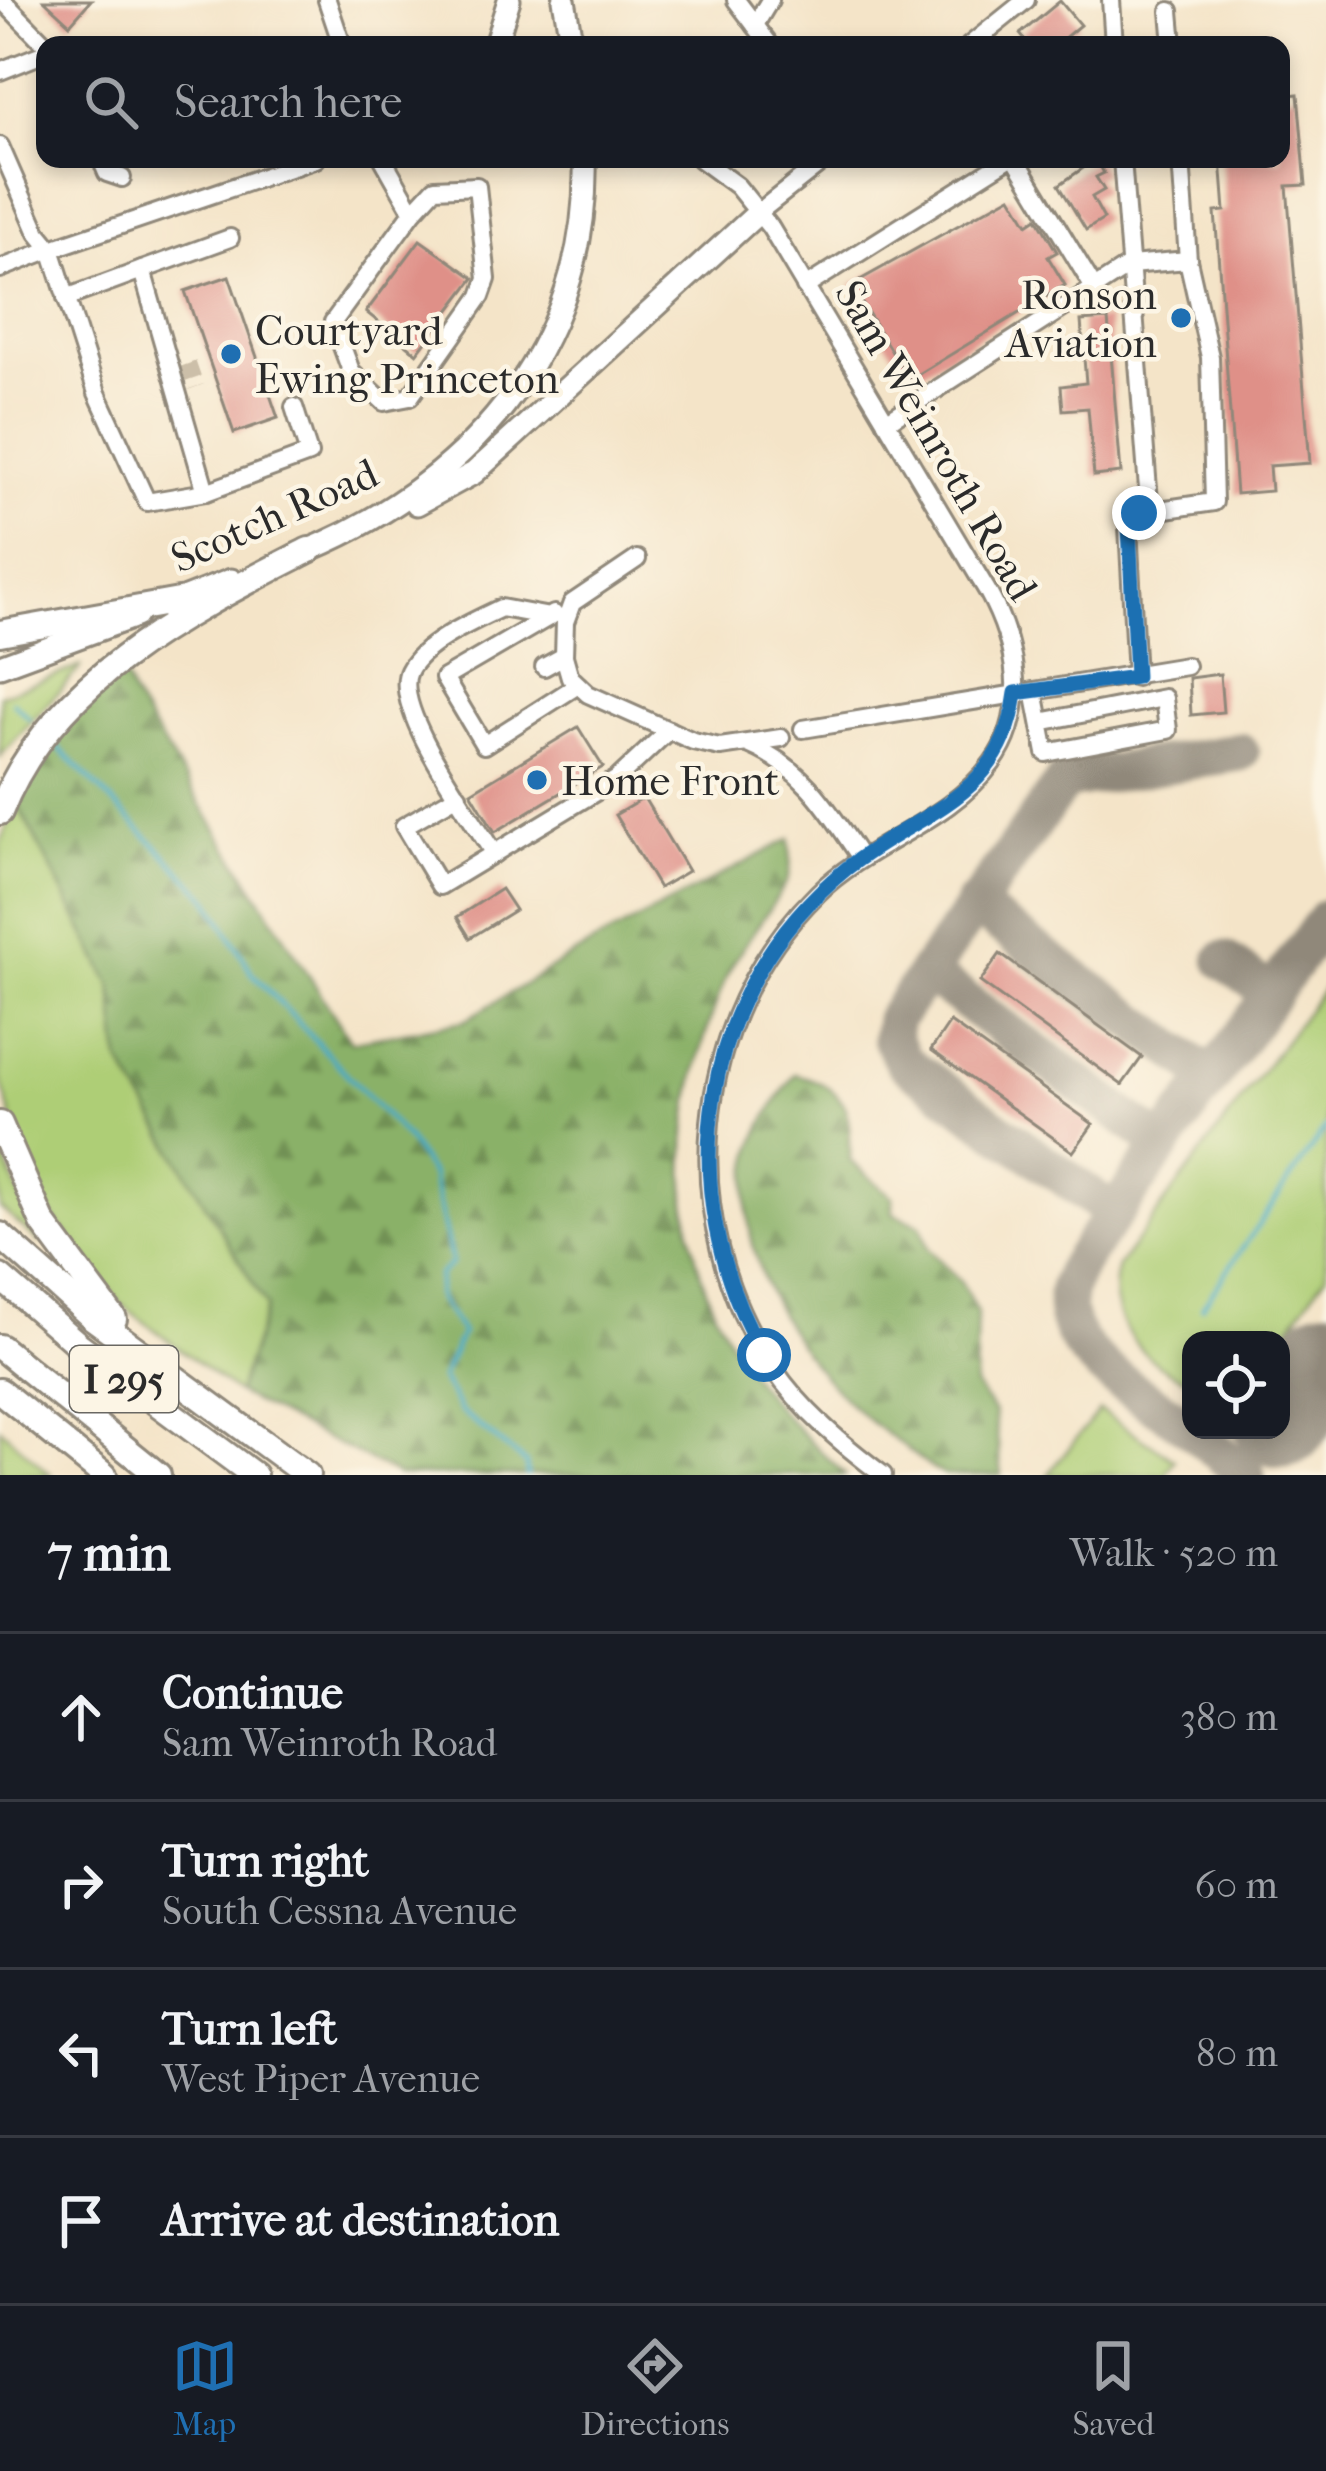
<!DOCTYPE html>
<meta charset="utf-8">
<style>
:root{--surface:#171b24;--page:#242831;--text:#f1f3f6;--muted:#9ea1a6;--line:#363941;--accent:#1f6fb2}
body{margin:0;font-family:"IM FELL French Canon",serif;background:var(--page);color:var(--text)}
.controls{position:absolute;right:36px;bottom:36px;display:grid;overflow:hidden;border-radius:24px;box-shadow:0 6px 18px #0003}
.controls button{width:108px;height:108px;display:grid;place-items:center;padding:0;border:0;border-bottom:3px solid var(--line);background:var(--surface);color:var(--text);font:60px sans-serif}
.stop{position:absolute;width:36px;height:36px;margin:-27px;border:9px solid #1f6fb2;border-radius:50%;background:#fff}
.stop.end{background:#1f6fb2;border-color:#fff;box-shadow:0 3px 12px #0008}
.list{margin:0;padding:0;list-style:none}
h2{display:flex;justify-content:space-between;align-items:center;height:156px;margin:0;padding:0 48px;font-size:51px}
h2 small{font-size:39px;font-weight:400;color:var(--muted)}
.list li{display:grid;grid-template-columns:78px 1fr auto;gap:36px;align-items:center;box-sizing:border-box;height:168px;padding:0 48px;border-top:3px solid var(--line)}
.list b{display:block;font-size:45px;white-space:nowrap}
.list p{margin:0;font-size:39px;white-space:nowrap;color:var(--muted)}
.list em{font-size:39px;font-style:normal;color:var(--muted)}
.icon{flex:none;width:66px;height:66px;fill:none;stroke:currentColor;stroke-width:2;stroke-linecap:round;stroke-linejoin:round}
.map{position:relative;flex:none;width:1326px;height:1475px;overflow:hidden}
.search{position:absolute;background:var(--surface);box-shadow:0 6px 18px #0003;left:36px;right:36px;top:36px;height:132px;display:flex;align-items:center;gap:30px;box-sizing:border-box;padding:0 42px;border-radius:24px;color:var(--muted);font-size:45px}
.sheet{height:828px;background:var(--surface)}
nav{display:flex;justify-content:space-around;align-items:center;box-sizing:border-box;height:168px;border-top:3px solid var(--line);background:var(--surface);font-size:33px;color:var(--muted)}
nav a{display:grid;justify-items:center;gap:6px}
nav .on{color:var(--accent)}
.map>svg:first-child{display:block}
</style>
<div class="map">
<svg width="1326" height="1475" viewBox="0 0 1326 1475">
<defs>
<pattern id="forest-firs" width="22" height="20" patternUnits="userSpaceOnUse" patternTransform="scale(3)"><rect width="22" height="20" fill="#8ab167"/><path d="M5 1l3.5 6h-7zM16 11l3.5 6h-7z" fill="#719055"/></pattern>
</defs>
<rect width="100%" height="100%" fill="#fcf5e5"/>
<filter id="ink" filterUnits="userSpaceOnUse"><feTurbulence type="fractalNoise" baseFrequency=".00833" numOctaves="2"/><feDisplacementMap in="SourceGraphic" scale="24" xChannelSelector="R" yChannelSelector="G"/><feConvolveMatrix kernelMatrix="1 2 1 2 8 2 1 2 1" color-interpolation-filters="sRGB"/></filter>
<filter id="wash" filterUnits="userSpaceOnUse"><feTurbulence type="fractalNoise" baseFrequency=".004" numOctaves="4" result="noise"/><feDisplacementMap in="SourceGraphic" scale="48" xChannelSelector="R" yChannelSelector="G"/><feGaussianBlur stdDeviation="2.7" result="paint"/><feColorMatrix in="noise" values="0 0 0 0 0 0 0 0 0 0 0 0 0 0 0 0 0 1.4 0 .05"/><feComposite in="paint" operator="in"/></filter>
<g filter="url(#wash)">
<rect width="100%" height="100%" fill="#f4e4c8"/>
<!-- grass -->
<g fill="#aece76" stroke="#6c7c50" stroke-width="3">
<path d="M82,666L1,755L0,759V695Z"/>
<path d="M17,803L112,986L120,1061L267,1307L237,1393L121,1304L34,1193L0,1077V842Z"/>
<path d="M1326,985V1275L1280,1340H1191V1381C1143,1365 1102,1317 1118,1266Z"/>
<path d="M0,1148L40,1243L0,1208Z"/>
<path d="M1099,1410L1175,1460L1165,1475H1048Z"/>
<path d="M0,1428L51,1475H0Z"/>
</g>
<!-- forest -->
<g fill="url(#forest-firs)" stroke="#5a6e49" stroke-width="3">
<path d="M121,668L133,697L351,1042L464,1021L583,949L790,839C790,850 792,864 789,875C785,893 739,946 727,975C670,1112 663,1248 751,1375C777,1412 813,1443 845,1475H398L237,1393L267,1307L120,1061L112,986L17,803L47,739Z"/>
<path d="M795,1074C847,1087 851,1110 850,1161L893,1197V1213L921,1225L928,1248L961,1282L977,1312L975,1386L994,1412L1002,1475C985,1475 962,1475 946,1475C931,1471 913,1453 900,1444C814,1384 738,1284 748,1174C752,1134 773,1105 795,1074Z"/>
</g>
<g fill="none" stroke-linecap="round" stroke-linejoin="round">
<!-- stream -->
<g stroke="#46abc5" stroke-width="4.5">
<path d="M13,702L29,718"/>
<path d="M55,744L208,898L252,973L406,1137L432,1176L452,1263L439,1275L437,1297L462,1333L441,1378L461,1412L526,1463L527,1475"/>
<path d="M1202,1307L1326,1127"/>
</g>
<!-- taxiway -->
<g stroke="#90887a" stroke-width="39">
<path d="M973,905L1212,1077"/>
<path d="M1224,960L1272,994"/>
<path d="M926,972L1163,1145"/>
<path d="M1114,1213L904,1062L891,1038L894,1019L1064,781L1240,752"/>
<path d="M1191,1429C1132,1385 1025,1342 1083,1257L1326,918"/>
<path d="M1192,1430L1246,1475"/>
</g>
<!-- runway -->
<path stroke="#90887a" stroke-width="96" d="M1281,1420L1326,1357"/>
</g>
<g id="blocks">
<!-- building -->
<g fill="#df9088">
<path d="M44,0H91L70,24Z"/>
<path d="M1060,1L1080,25L1056,45H1029L1020,34Z"/>
<path d="M1298,94L1306,185L1287,186L1310,463L1269,466L1271,491L1236,494L1215,212L1225,211L1221,159H1281V96Z"/>
<path d="M1096,159L1104,173L1096,177L1104,190L1092,197L1104,219L1086,230L1059,185Z"/>
<path d="M1011,196L1028,224L1037,218L1057,252L1048,257L1065,285L909,380L851,285Z"/>
<path d="M420,240L474,278L417,353L366,312Z"/>
<path d="M229,276L278,418L234,433L185,291Z"/>
<path d="M1108,319L1121,473L1094,476L1088,408L1063,410L1061,386L1086,383L1081,321Z"/>
<path d="M1220,674L1223,712L1191,715L1189,678Z"/>
<path d="M578,727L603,767L495,832L471,792Z"/>
<path d="M644,798L688,871L659,888L615,815Z"/>
<path d="M501,889L515,910L470,938L457,917Z"/>
<path d="M1000,954L1142,1057L1122,1085L980,982Z"/>
<path d="M950,1022L1093,1124L1073,1152L931,1050Z"/>
</g>
</g>
</g>
<g filter="url(#ink)">
<use href="#blocks" fill-opacity="0" stroke="#90887a" stroke-width="3"/>
<g fill="none" stroke-linecap="round" stroke-linejoin="round">
<!-- minor-tunnel -->
<path stroke="#ccbfa9" stroke-width="16" stroke-dasharray="16 8" stroke-linecap="butt" d="M188,364L196,387"/>
<defs>
<g id="minor">
<path d="M2,0L46,45"/>
<path d="M327,0L342,45"/>
<path d="M736,0L770,45"/>
<path d="M1111,0L1114,45"/>
<path d="M1170,11L1173,45"/>
<path d="M755,25L770,0"/>
<path d="M970,45L1026,0"/>
<path d="M0,71L45,53"/>
<path d="M0,146L38,233L51,249L0,269"/>
<path d="M101,159L107,173L122,178"/>
<path d="M383,159L413,212L333,322L351,371L384,402L410,397L481,296L487,279L477,186L435,188L413,212"/>
<path d="M700,159L737,186L770,227L988,592C1016,643 1030,711 992,763C949,822 870,842 818,893C691,1018 672,1221 773,1368C802,1411 842,1444 883,1475"/>
<path d="M1016,159L1094,288"/>
<path d="M1122,159L1149,502L1128,526L1136,677"/>
<path d="M1181,159L1188,260"/>
<path d="M759,212L826,159"/>
<path d="M142,270L230,238"/>
<path d="M805,287L1008,159"/>
<path d="M66,298L142,270L206,492"/>
<path d="M294,407L309,454L206,492L147,502L97,393L51,249L316,159"/>
<path d="M886,422L1130,265L1188,260L1210,357L1214,502L1139,513"/>
<path d="M637,559L572,603L565,622L564,656L570,677L588,694L693,741L720,747L781,738"/>
<path d="M554,614L444,678L484,745L578,685"/>
<path d="M544,667L564,656"/>
<path d="M1034,691L1046,753L1168,730L1164,698L1040,722"/>
<path d="M803,729L1186,666"/>
<path d="M750,745C804,768 829,811 861,858"/>
<path d="M458,795L404,826L440,886L617,779L669,730"/>
<path d="M494,854C473,818 391,709 409,671C423,643 474,621 501,608L550,617"/>
</g>
<g id="major">
<path d="M564,0L572,45"/>
<path d="M495,45L509,0"/>
<path d="M417,504L474,473L759,212"/>
<path d="M294,556C464,490 590,350 585,159"/>
<path d="M165,606L231,580"/>
<path d="M0,666L136,616"/>
</g>
<g id="highway">
<path d="M0,633L179,601"/>
<path d="M0,812C52,678 188,612 309,550"/>
<path d="M0,1124L43,1223L114,1319"/>
<path d="M0,1235L92,1317L307,1475"/>
<path d="M0,1277L80,1346L254,1475"/>
<path d="M0,1347L158,1475"/>
<path d="M0,1391L104,1475"/>
</g>
</defs>
<!-- minor casing -->
<use href="#minor" stroke="#90887a" stroke-width="22"/>
<!-- major casing -->
<use href="#major" stroke="#90887a" stroke-width="27"/>
<!-- highway casing -->
<use href="#highway" stroke="#90887a" stroke-width="30"/>
<!-- minor -->
<use href="#minor" stroke="#fff" stroke-width="16"/>
<!-- major -->
<use href="#major" stroke="#fff" stroke-width="21"/>
<!-- highway -->
<use href="#highway" stroke="#fff" stroke-width="24"/>
</g>
</g>
<g fill="none" stroke-linecap="round" stroke-linejoin="round" filter="url(#ink)">
<!-- route -->
<path stroke="#1f6fb2" stroke-width="15" d="M764,1355C669,1193 698,989 846,869C917,811 1002,801 1016,693L1136,677L1129,526L1139,513"/>
</g>
<!-- markers -->
<g fill="#1f6fb2" stroke="#fcf5e5" stroke-width="4.5">
<circle cx="1181" cy="318" r="12"/>
<circle cx="231" cy="354" r="12"/>
<circle cx="537" cy="780" r="12"/>
</g>
<g text-anchor="middle" stroke-width="9" stroke-linejoin="round" paint-order="stroke">
<!-- shield labels -->
<rect fill="#fcf5e5" stroke="#6a6863" stroke-width="3" x="70" y="1346" width="108" height="66" rx="9"/>
<g font-size="39" font-weight="bold" fill="#2b2b2b">
<text x="124" y="1393">I 295</text>
</g>
<!-- poi labels -->
<g font-size="42" fill="#2b2b2b" stroke="#fcf5e5" text-anchor="start">
<text x="1157" y="309" text-anchor="end">Ronson<tspan x="1157" dy="48">Aviation</tspan></text>
<text x="255" y="345">Courtyard<tspan x="255" dy="48">Ewing Princeton</tspan></text>
<text x="561" y="795">Home Front</text>
</g>
<!-- street labels -->
<g font-size="42" fill="#2b2b2b" stroke="#fcf5e5">
<text transform="translate(937 440) rotate(60)" y="15">Sam Weinroth Road</text>
<text transform="translate(274 515) rotate(-24)" y="15">Scotch Road</text>
</g>
</g>
</svg>
<div class="controls">
<button><svg class="icon" aria-label="locate" viewBox="0 0 24 24"><circle cx="12" cy="12" r="6"/><path d="M12 2v4M12 18v4M2 12h4M18 12h4"/></svg></button>
</div>
<div class="stop" style="left:764px;top:1355px"></div>
<div class="stop end" style="left:1139px;top:513px"></div>
<div class="search"><svg class="icon" aria-label="search" viewBox="0 0 24 24"><circle cx="10" cy="10" r="6"/><path d="M15 15l6 6"/></svg>Search here</div>
</div>
<section class="sheet">
<h2>7 min<small>Walk · 520 m</small></h2>
<ul class="list">
<li><svg class="icon" aria-label="ahead" viewBox="0 0 24 24"><path d="M12 20V5M6 11l6-6 6 6"/></svg><div><b>Continue</b><p>Sam Weinroth Road</p></div><em>380 m</em></li>
<li><svg class="icon" aria-label="right" viewBox="0 0 24 24"><path d="M7 20v-9h11M14 6l5 5-5 5"/></svg><div><b>Turn right</b><p>South Cessna Avenue</p></div><em>60 m</em></li>
<li><svg class="icon" aria-label="left" viewBox="0 0 24 24"><path d="M17 20v-9H6M10 6l-5 5 5 5"/></svg><div><b>Turn left</b><p>West Piper Avenue</p></div><em>80 m</em></li>
<li><svg class="icon" aria-label="arrive" viewBox="0 0 24 24"><path d="M6 21V4h12l-3 4 3 4H6"/></svg><div><b>Arrive at destination</b></div></li>
</ul>
</section>
<nav>
<a class="on"><svg class="icon" aria-label="map" viewBox="0 0 24 24"><path d="M3 6l6-2 6 2 6-2v14l-6 2-6-2-6 2zM9 4v14M15 6v14"/></svg>Map</a>
<a><svg class="icon" aria-label="directions" viewBox="0 0 24 24"><path d="M12 3l9 9-9 9-9-9zM9 14v-3h6M13 9l2 2-2 2"/></svg>Directions</a>
<a><svg class="icon" aria-label="saved" viewBox="0 0 24 24"><path d="M7 4h10v16l-5-4-5 4z"/></svg>Saved</a>
</nav>
